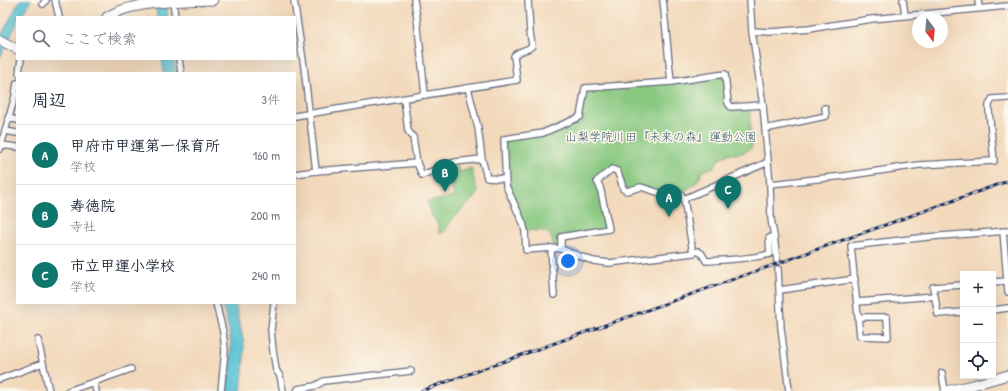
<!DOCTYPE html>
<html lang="ja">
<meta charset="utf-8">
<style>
:root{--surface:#fff;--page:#f2f2f3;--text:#1f2937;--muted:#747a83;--line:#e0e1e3;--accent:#0f766e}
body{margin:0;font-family:"Patrick Hand","Klee One",sans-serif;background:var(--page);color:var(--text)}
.controls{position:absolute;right:12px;bottom:12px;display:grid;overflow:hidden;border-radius:0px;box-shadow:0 4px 16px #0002}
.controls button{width:36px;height:36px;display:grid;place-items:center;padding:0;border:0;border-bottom:1px solid var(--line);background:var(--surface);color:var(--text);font:20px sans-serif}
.compass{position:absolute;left:912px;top:12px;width:36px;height:36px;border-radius:50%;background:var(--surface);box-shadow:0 4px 16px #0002;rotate:164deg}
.you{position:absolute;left:568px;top:261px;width:14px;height:14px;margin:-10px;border:3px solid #fff;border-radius:50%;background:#1a73e8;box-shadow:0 0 0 6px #1a73e833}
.badge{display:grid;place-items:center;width:26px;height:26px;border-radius:50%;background:var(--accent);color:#fff;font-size:13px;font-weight:700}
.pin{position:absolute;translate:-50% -33px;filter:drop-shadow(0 1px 2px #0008)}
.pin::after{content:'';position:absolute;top:21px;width:14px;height:12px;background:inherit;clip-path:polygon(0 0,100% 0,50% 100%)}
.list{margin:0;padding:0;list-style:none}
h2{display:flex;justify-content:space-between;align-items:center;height:52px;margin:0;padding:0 16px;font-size:17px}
h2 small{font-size:13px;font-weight:400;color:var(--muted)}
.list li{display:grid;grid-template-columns:26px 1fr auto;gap:12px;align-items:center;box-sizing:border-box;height:60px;padding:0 16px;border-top:1px solid var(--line)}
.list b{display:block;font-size:15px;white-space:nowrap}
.list p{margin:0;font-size:13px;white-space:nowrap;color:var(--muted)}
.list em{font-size:13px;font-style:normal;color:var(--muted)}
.icon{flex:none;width:22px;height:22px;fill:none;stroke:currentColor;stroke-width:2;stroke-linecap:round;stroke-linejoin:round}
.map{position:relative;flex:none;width:1008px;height:391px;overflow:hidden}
.search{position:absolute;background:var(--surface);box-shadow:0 4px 16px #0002;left:16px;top:16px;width:280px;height:44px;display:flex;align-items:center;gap:10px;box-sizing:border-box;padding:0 14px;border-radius:0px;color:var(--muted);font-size:15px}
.panel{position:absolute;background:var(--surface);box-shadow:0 4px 16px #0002;left:16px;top:72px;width:280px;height:232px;border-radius:0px}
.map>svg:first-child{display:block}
</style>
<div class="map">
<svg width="1008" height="391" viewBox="0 0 1008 391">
<rect width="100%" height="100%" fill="#fbf7ec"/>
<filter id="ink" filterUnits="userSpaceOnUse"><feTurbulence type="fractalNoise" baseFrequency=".025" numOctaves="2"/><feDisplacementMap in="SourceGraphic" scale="8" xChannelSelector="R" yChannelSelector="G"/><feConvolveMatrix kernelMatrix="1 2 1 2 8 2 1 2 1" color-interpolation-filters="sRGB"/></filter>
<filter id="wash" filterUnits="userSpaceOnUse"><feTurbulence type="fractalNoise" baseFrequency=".012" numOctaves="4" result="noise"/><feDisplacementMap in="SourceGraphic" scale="16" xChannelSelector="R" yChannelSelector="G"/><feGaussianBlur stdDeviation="0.9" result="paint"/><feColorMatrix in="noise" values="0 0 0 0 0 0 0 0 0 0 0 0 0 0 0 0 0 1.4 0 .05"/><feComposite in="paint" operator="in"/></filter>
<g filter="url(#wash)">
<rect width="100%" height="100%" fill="#f3d9bb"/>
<!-- green -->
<g fill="#88c880" stroke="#527c6f">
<path d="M725,74L727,105L750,108V129L752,147C745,153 739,155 730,153L719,159L714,167L701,172V176L694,185L680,193H671L641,187L627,191L617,171L612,170L597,181L609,229L561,237V249L553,247C552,227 540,230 525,231L506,186L504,139L530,135L580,117L585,88Z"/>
<path d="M457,165L460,172L471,168L478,194L453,218L445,231L439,234L438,224L430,212L427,202L454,197L449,169Z"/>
</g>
<!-- water -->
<g fill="#58c3d2" stroke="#3a7998">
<path d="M20,0H31L21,17H17V23L0,58V38Z"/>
<path d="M155,0H166L168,17H157Z"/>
<path d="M162,59H174L175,73H164Z"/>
<path d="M221,303H235L244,344V361L241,391H226C228,378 231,363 231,350C231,335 226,316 221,303Z"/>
</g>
</g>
<g filter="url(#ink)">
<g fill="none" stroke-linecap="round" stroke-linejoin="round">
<defs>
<g id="minor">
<path d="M55,0L59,17"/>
<path d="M173,0L175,17"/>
<path d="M294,0L304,67L316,171"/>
<path d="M414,0L417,18L425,95"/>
<path d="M663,0L671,82"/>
<path d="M750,0L752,31L770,32L809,29L833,25L872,19L1008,6"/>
<path d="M903,0L905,15"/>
<path d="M978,0L979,8"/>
<path d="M43,4L46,0"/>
<path d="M752,31L763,105"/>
<path d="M179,59L181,73"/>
<path d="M19,73L21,59"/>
<path d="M468,88L478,128L482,159"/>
<path d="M404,99L408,131L413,137L417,163"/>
<path d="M295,116L517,80L514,56C519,50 527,51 532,46L530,32L528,0"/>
<path d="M8,118L17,120"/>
<path d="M765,129L826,116L825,108"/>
<path d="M5,131L17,133"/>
<path d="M1,145L17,147"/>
<path d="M0,149L15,96L17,83"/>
<path d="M768,162L684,199L693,253L609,263L593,261L561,249L551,248L526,250L525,231L523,223L506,186L504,139L543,133L580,117L585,88L671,82L725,74L728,103L731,107L763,105L770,184L771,219L774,236L777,261"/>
<path d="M295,174L316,171L417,163L422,175L455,162L482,159L487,178L505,179"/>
<path d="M770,184L844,176L919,165L994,161L989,111V105L992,99L1008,98"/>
<path d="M1003,231L1008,292"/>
<path d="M551,248L554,295"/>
<path d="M561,249V237L609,229L600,187L597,181L612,169L617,171L621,181L623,189L627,191L641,187L663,194L671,193H680L684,199"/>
<path d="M693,253L698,251L702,254L706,261C727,260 749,259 770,254L769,238L774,236"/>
<path d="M778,269L781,328L789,391"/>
<path d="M993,282L1007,281"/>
<path d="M963,285L933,287L938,314L963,312"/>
<path d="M780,290L855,279"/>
<path d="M857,302L935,296"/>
<path d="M216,303L223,332L225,350L221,391"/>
<path d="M274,303L271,330L273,351L276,370L280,376L283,391"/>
<path d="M993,310L1008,308"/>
<path d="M859,317H887L888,337L860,336L851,246L927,237L1008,231"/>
<path d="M38,340L49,391"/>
<path d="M942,373L945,391"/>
<path d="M0,379L43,363"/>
<path d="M94,382L96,391"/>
<path d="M68,391L131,369"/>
<path d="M297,391L298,389L315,386L324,381L411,371"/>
</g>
<g id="trunk">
<path d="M107,17C132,1 183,1 213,0"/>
<path d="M0,40L17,49"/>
<path d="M946,391L973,385L1008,375"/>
</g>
</defs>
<!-- minor casing -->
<use href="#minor" stroke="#676a7f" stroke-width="8"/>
<!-- trunk casing -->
<use href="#trunk" stroke="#676a7f" stroke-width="11"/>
<!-- minor -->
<use href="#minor" stroke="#fff" stroke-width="5.5"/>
<!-- trunk -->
<use href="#trunk" stroke="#fff" stroke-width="9"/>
<defs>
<path id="rail" d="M421,391L1008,181"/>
</defs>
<!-- rail casing -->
<use href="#rail" stroke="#1b2f5e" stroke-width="3"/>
<!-- rail -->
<use href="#rail" stroke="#fbf7ec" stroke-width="1.5" stroke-dasharray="4.5" stroke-linecap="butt"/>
</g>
</g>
<g text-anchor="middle" stroke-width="3" stroke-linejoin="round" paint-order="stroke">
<!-- park labels -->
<g font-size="12" fill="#3c5d68" stroke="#fbf7ec">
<text x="661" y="141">山梨学院川田『未来の森』運動公園</text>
</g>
</g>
</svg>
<div class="controls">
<button>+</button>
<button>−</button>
<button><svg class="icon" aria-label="locate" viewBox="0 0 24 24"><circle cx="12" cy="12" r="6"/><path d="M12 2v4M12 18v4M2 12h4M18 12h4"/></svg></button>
</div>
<svg class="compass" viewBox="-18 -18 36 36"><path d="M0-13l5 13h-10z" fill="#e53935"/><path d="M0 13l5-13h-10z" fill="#747a83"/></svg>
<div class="you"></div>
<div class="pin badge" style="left:669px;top:217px">A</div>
<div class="pin badge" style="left:445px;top:192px">B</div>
<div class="pin badge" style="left:728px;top:209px">C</div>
<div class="search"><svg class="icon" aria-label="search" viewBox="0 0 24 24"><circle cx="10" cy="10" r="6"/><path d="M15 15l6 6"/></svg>ここで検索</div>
<section class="panel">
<h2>周辺<small>3件</small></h2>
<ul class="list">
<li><span class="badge">A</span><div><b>甲府市甲運第一保育所</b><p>学校</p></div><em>160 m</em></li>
<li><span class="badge">B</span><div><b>寿徳院</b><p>寺社</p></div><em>200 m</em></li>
<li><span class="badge">C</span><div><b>市立甲運小学校</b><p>学校</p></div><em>240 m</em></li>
</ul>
</section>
</div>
